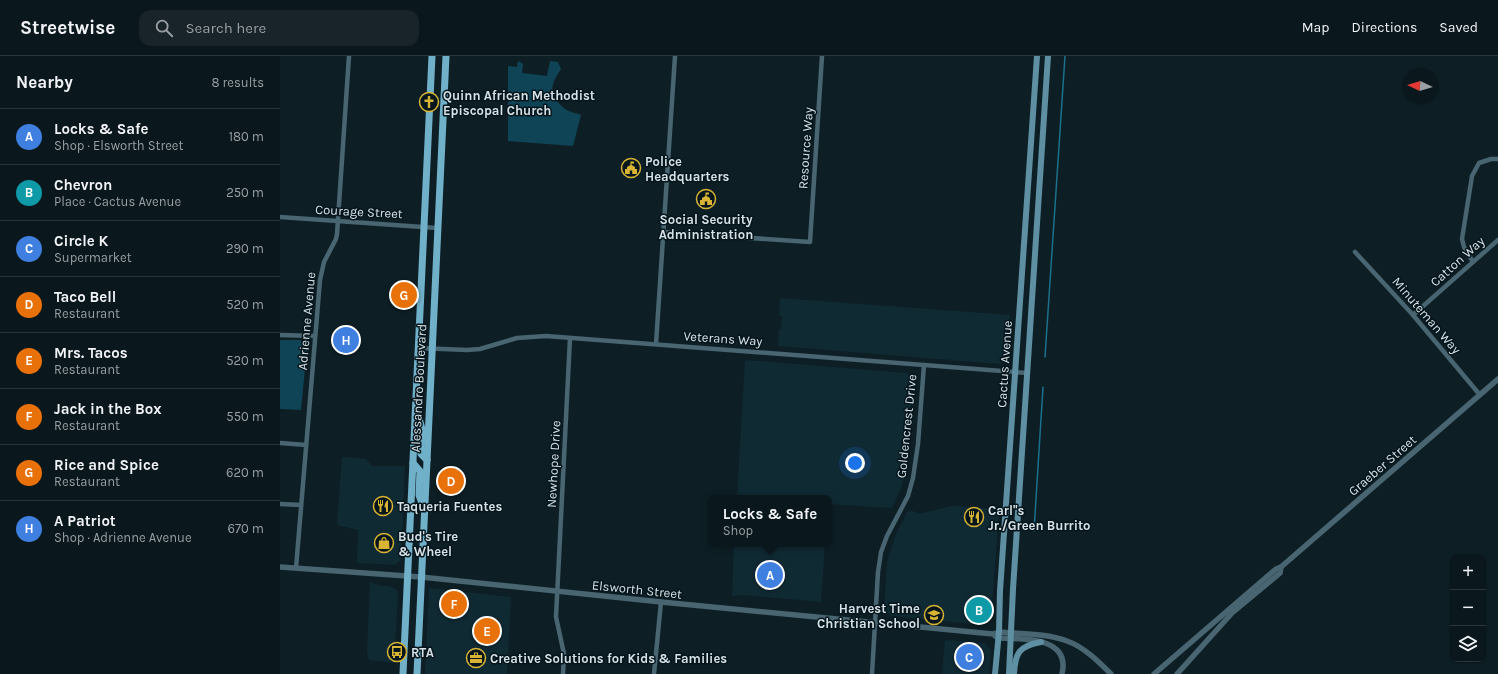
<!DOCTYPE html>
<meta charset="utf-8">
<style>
:root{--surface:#0a171c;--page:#182429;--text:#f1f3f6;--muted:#999fa3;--line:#2a363b;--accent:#0b8043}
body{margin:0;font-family:Karla,sans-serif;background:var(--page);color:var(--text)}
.controls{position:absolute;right:12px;bottom:12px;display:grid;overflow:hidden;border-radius:8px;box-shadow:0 1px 3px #0004}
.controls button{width:36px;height:36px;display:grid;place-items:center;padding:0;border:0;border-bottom:1px solid var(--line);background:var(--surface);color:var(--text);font:20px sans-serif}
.compass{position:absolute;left:1122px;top:12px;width:36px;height:36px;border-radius:50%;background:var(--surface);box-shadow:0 1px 3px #0004;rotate:274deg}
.you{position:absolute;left:575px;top:407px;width:14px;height:14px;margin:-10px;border:3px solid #fff;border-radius:50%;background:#1a73e8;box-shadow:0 0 0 6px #1a73e833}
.badge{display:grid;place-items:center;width:26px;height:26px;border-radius:50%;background:var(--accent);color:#fff;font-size:13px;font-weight:700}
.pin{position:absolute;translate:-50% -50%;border:2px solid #fff;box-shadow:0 1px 4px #0006}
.popup{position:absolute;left:428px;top:439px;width:124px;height:52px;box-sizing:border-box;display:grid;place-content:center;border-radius:8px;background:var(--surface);filter:drop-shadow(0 1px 3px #0005);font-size:13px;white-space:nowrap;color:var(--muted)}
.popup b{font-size:15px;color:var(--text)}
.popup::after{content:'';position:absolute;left:50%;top:100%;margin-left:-8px;border:8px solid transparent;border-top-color:var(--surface)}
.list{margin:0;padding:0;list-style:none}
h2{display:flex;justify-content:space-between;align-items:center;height:52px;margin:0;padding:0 16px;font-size:17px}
h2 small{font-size:13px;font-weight:400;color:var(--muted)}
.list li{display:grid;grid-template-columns:26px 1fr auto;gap:12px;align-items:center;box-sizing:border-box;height:56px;padding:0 16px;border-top:1px solid var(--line)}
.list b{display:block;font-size:15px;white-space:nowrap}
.list p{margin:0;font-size:13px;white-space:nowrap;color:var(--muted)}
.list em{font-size:13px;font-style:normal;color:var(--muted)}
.icon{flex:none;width:22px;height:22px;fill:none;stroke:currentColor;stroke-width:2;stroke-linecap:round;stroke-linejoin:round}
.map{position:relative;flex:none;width:1218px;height:618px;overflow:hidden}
header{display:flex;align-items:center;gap:24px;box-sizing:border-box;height:56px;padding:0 20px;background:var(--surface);border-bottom:1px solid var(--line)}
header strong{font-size:19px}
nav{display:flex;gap:22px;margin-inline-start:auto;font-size:14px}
.search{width:280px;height:36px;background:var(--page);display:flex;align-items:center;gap:10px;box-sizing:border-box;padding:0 14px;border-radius:12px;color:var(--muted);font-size:15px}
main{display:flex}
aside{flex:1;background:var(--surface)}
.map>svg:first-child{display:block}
</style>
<header>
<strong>Streetwise</strong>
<div class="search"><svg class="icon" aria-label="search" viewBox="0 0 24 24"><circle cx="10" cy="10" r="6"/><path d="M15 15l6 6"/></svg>Search here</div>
<nav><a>Map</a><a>Directions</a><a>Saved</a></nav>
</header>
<main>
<aside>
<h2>Nearby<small>8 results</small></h2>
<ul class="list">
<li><span class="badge" style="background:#3f7fe0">A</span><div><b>Locks &amp; Safe</b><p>Shop · Elsworth Street</p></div><em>180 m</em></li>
<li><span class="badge" style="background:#0f9aa8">B</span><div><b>Chevron</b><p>Place · Cactus Avenue</p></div><em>250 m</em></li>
<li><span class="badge" style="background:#3f7fe0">C</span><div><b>Circle K</b><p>Supermarket</p></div><em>290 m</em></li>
<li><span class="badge" style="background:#e8710a">D</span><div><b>Taco Bell</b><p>Restaurant</p></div><em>520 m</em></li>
<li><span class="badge" style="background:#e8710a">E</span><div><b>Mrs. Tacos</b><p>Restaurant</p></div><em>520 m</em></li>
<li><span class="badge" style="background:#e8710a">F</span><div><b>Jack in the Box</b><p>Restaurant</p></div><em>550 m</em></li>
<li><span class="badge" style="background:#e8710a">G</span><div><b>Rice and Spice</b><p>Restaurant</p></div><em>620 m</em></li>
<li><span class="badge" style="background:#3f7fe0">H</span><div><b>A Patriot</b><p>Shop · Adrienne Avenue</p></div><em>670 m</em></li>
</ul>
</aside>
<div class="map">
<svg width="1218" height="618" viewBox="0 0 1218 618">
<rect width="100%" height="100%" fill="#0d1f25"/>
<!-- built -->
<g fill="#102a34">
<path d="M500,242L730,259L727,299L720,308L498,290L499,274L501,273L502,260H499Z"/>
<path d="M465,304L627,317L631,320L633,325L625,419L621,432L612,452L549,448V442H457Z"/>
<path d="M62,401L86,403L92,410H125L121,504L115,509L77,507L78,474L57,469Z"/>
<path d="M671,450L717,453L719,455L711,562L703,569L611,560L604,553L607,506L616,478L627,456L632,455L639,457H643Z"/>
<path d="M454,488H545L541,546L463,539L452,540Z"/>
<path d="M90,526L101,530H109L117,534L118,540L114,607L89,604L87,595Z"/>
<path d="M149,532L231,541L227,618H145Z"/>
<path d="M665,584L705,587L711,595L709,618H662Z"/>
</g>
<!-- green -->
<g fill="#0e4456">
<path d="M238,5L243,8L242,17L267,20L270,5L278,6L281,13C274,24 268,33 277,45C280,49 284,53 289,55C293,57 297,57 301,59L293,90L228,85V10L237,11Z"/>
<path d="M0,284H21V287L26,290L27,293L21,354L0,353Z"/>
</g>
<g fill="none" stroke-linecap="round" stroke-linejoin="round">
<!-- stream -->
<g stroke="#1c708d" stroke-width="1.5">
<path d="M765,301L785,0"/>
<path d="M754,475L763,331"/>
</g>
<!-- minor -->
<g stroke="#486571" stroke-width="4.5">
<path d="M0,161L157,172"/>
<path d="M383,176L530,186L542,0"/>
<path d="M1075,196L1133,259L1200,339"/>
<path d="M1193,206L1184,191L1182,183L1192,120L1199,107L1211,103H1218"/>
<path d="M1133,259L1218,184"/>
<path d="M0,279L35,280"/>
<path d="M376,288L395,0"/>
<path d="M138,292L187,294L200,293L237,282L266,280L747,317"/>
<path d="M0,387L26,389"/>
<path d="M0,448L21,449"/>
<path d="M16,512L40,224L44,206L56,183L57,178L69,0"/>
<path d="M283,618L284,598L276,561L290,282"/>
<path d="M374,618L381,546"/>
<path d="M592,618L598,516L601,496L607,480L628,440L633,422L638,388L644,309"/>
</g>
<!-- tertiary -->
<g stroke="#486571" stroke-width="5.5">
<path d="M0,511L141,521L381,546L713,578L719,576C741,578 766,577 787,585C804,591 818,605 831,618"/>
<path d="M715,580L718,582C742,583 791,580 782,618"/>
<path d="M874,618L996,513L1001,511L1218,323"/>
<path d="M897,618L952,557L1000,517L1001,511"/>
</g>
<!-- secondary -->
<g stroke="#5f8fa3" stroke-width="6">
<path d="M715,618L719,576L720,535L757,0"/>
<path d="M729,618L733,533L768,0"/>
<path d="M734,618C735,597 739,590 761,586"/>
</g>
<!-- primary -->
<g stroke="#70b0c9" stroke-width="7">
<path d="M138,359L142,373L141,398L147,404"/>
<path d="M133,407L140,415L139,439L143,450"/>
<path d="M123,618L152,0"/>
<path d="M137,618L166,0"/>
</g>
</g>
<!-- icons -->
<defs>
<symbol id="church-ring" viewBox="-11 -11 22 22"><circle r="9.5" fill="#05151c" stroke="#d9b334" stroke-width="1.5"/><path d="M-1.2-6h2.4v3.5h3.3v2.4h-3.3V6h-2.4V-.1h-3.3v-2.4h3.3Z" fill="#d9b334"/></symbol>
<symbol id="civic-ring" viewBox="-11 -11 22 22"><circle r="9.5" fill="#05151c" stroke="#d9b334" stroke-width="1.5"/><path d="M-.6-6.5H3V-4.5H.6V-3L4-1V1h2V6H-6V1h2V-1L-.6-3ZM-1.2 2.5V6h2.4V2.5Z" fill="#d9b334"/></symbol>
<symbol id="restaurant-ring" viewBox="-11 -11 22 22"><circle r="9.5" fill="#05151c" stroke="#d9b334" stroke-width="1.5"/><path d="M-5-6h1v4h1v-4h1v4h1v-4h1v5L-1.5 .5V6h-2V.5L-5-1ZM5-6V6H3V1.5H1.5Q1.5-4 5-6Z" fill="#d9b334"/></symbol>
<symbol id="shop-ring" viewBox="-11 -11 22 22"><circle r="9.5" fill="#05151c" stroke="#d9b334" stroke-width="1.5"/><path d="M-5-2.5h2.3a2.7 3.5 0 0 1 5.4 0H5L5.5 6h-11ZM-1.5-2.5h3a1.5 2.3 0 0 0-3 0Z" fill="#d9b334"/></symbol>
<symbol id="school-ring" viewBox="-11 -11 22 22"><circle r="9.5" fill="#05151c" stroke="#d9b334" stroke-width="1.5"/><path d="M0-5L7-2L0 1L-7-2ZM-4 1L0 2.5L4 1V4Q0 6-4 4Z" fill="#d9b334"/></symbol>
<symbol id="bus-ring" viewBox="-11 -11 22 22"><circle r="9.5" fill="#05151c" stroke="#d9b334" stroke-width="1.5"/><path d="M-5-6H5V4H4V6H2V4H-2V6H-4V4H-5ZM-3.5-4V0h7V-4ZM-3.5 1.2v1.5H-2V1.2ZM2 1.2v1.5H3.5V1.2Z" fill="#d9b334"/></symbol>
<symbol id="office-ring" viewBox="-11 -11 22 22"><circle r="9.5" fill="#05151c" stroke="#d9b334" stroke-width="1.5"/><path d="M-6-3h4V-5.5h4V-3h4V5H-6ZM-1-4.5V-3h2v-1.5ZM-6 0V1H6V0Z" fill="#d9b334"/></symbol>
</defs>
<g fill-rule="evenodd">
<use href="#church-ring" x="138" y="35" width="22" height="22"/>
<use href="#civic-ring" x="340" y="101" width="22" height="22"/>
<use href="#civic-ring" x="415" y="132" width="22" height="22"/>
<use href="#restaurant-ring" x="92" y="439" width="22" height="22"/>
<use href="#restaurant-ring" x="683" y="450" width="22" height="22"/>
<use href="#shop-ring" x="93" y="476" width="22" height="22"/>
<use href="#school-ring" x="643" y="548" width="22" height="22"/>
<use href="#bus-ring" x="106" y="585" width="22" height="22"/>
<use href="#office-ring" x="185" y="591" width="22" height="22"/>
</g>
<g text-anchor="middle" stroke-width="3" stroke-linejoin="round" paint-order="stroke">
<!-- poi labels -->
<g font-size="13" font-weight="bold" fill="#d7e2e7" stroke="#05151c" text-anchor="start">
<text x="163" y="44">Quinn African Methodist<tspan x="163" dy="15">Episcopal Church</tspan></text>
<text x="365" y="110">Police<tspan x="365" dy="15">Headquarters</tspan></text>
<text x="426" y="168" text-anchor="middle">Social Security<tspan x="426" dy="15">Administration</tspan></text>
<text x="117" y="455">Taqueria Fuentes</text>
<text x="708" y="459">Carl''s<tspan x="708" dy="15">Jr./Green Burrito</tspan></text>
<text x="118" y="485">Bud's Tire<tspan x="118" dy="15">&amp; Wheel</tspan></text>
<text x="640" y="557" text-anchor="end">Harvest Time<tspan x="640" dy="15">Christian School</tspan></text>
<text x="131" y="601">RTA</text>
<text x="210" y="607">Creative Solutions for Kids &amp; Families</text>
</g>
<!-- street labels -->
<g font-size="13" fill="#d7e2e7" stroke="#05151c">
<text transform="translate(525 92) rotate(-86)" y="5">Resource Way</text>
<text transform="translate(79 155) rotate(3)" y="5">Courage Street</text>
<text transform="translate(1177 205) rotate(-42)" y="5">Catton Way</text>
<text transform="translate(1147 259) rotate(49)" y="5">Minuteman Way</text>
<text transform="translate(26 265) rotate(-85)" y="5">Adrienne Avenue</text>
<text transform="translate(443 282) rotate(4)" y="5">Veterans Way</text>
<text transform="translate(724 308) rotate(-86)" y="5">Cactus Avenue</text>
<text transform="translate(138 332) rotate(-87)" y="5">Alessandro Boulevard</text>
<text transform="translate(626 370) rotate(-84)" y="5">Goldencrest Drive</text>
<text transform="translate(273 408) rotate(-87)" y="5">Newhope Drive</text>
<text transform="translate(1102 409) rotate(-41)" y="5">Graeber Street</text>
<text transform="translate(357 533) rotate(6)" y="5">Elsworth Street</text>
</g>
</g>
</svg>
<div class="controls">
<button>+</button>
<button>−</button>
<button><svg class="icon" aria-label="layers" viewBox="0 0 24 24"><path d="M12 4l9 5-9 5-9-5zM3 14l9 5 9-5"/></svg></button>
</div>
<svg class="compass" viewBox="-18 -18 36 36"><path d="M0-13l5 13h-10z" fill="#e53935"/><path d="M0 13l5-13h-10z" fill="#999fa3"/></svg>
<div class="you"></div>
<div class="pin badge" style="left:490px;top:519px;background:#3f7fe0">A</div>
<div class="popup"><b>Locks &amp; Safe</b>Shop</div>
<div class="pin badge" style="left:699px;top:554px;background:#0f9aa8">B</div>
<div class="pin badge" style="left:689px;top:601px;background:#3f7fe0">C</div>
<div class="pin badge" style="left:171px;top:425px;background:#e8710a">D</div>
<div class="pin badge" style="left:207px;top:575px;background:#e8710a">E</div>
<div class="pin badge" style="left:174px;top:548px;background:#e8710a">F</div>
<div class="pin badge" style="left:124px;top:239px;background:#e8710a">G</div>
<div class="pin badge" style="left:66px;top:284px;background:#3f7fe0">H</div>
</div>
</main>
